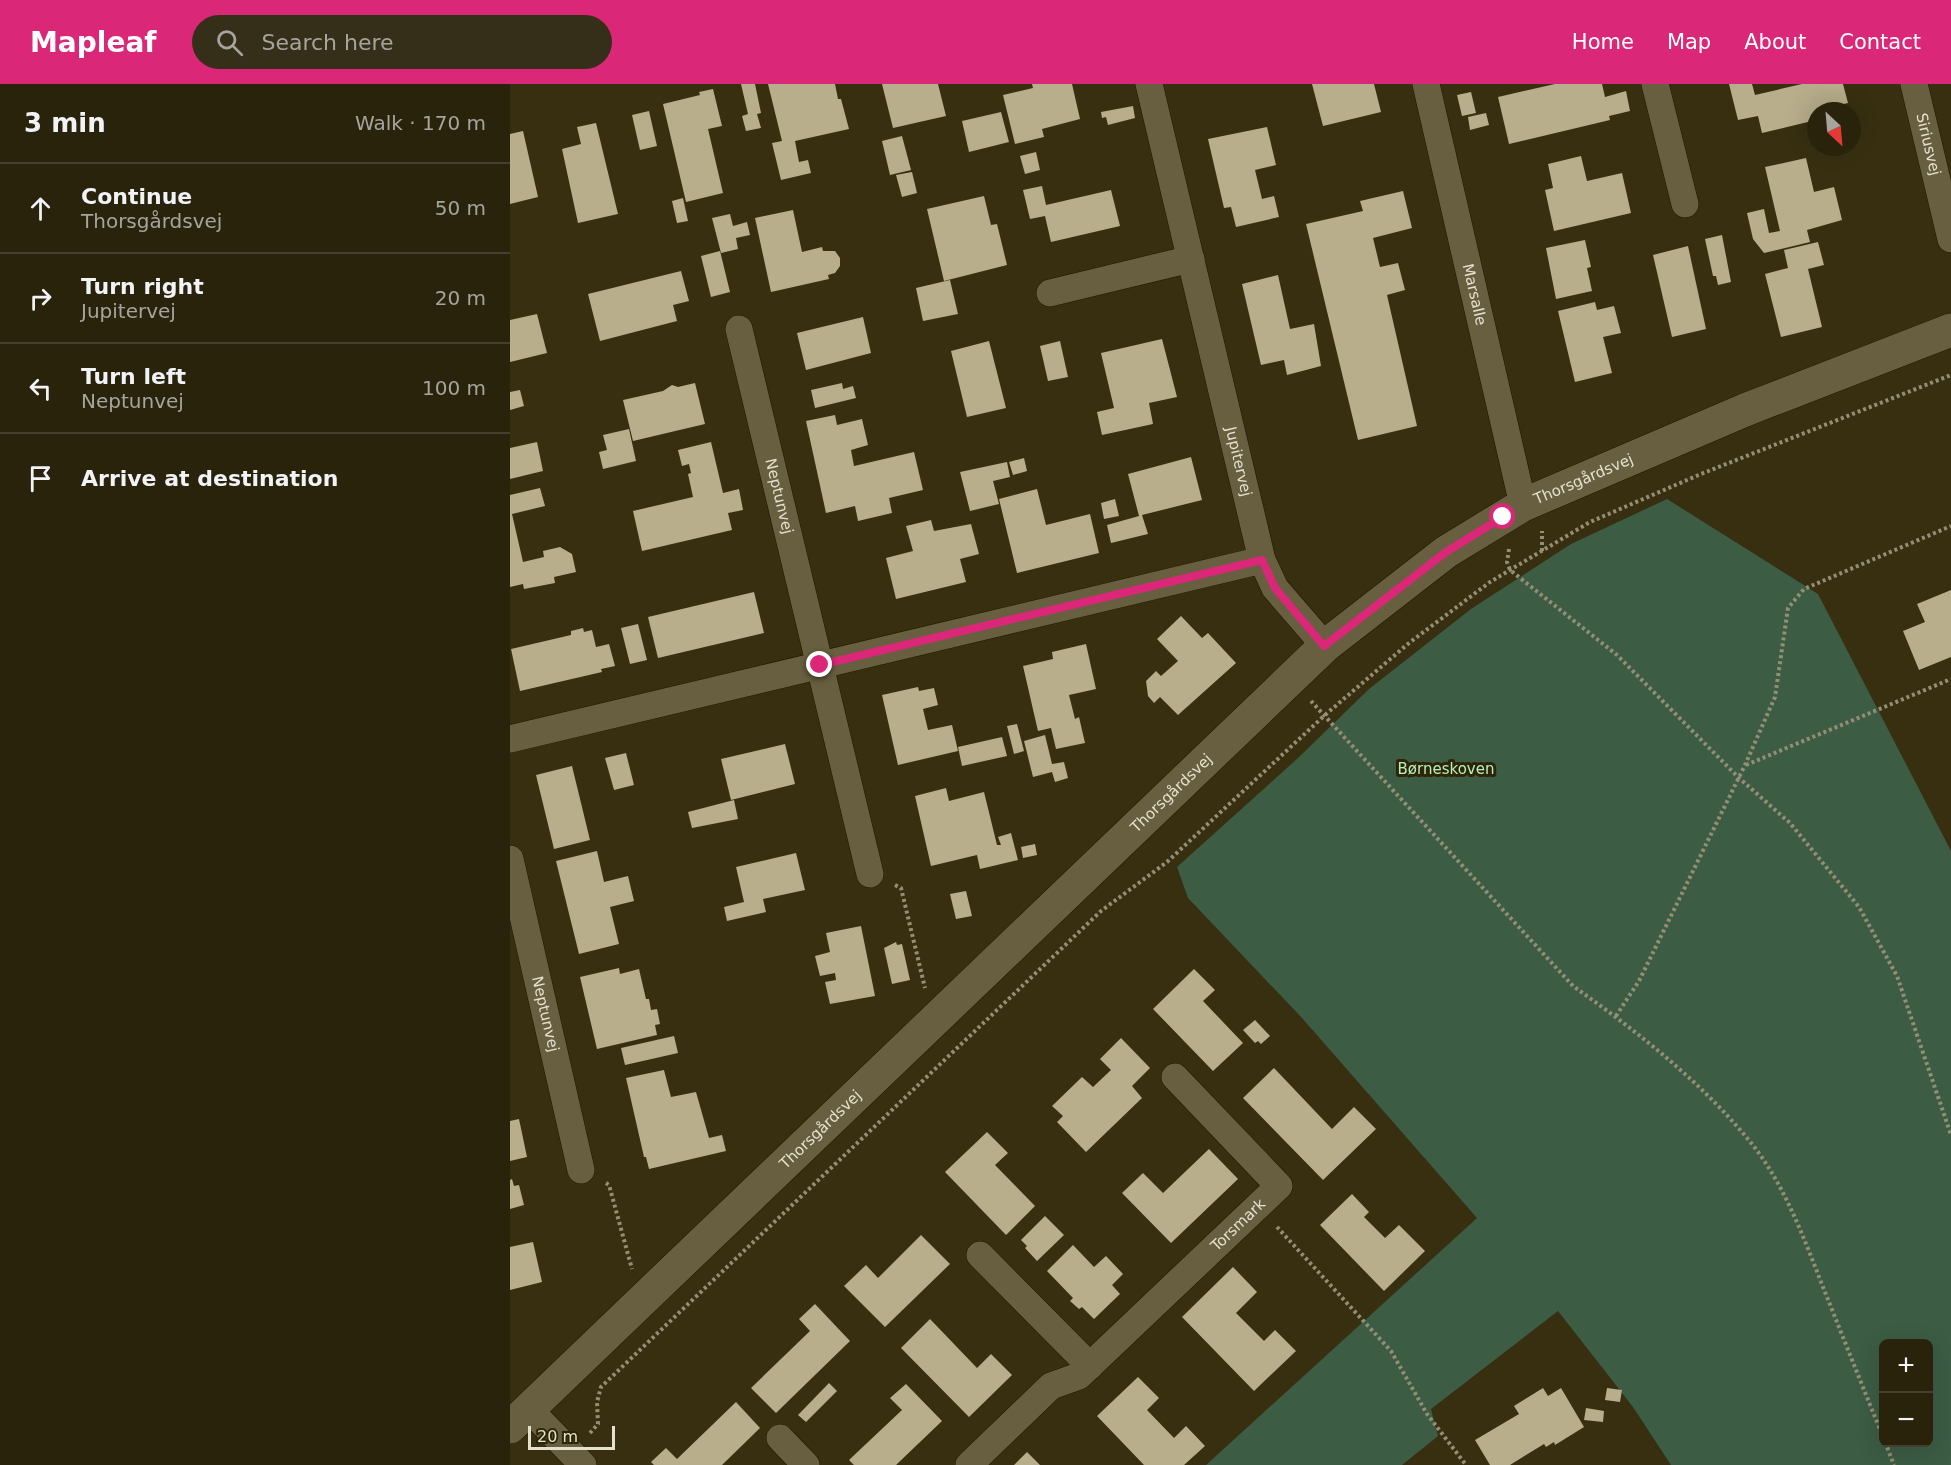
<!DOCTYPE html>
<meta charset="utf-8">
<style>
:root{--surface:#29230c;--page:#352f1a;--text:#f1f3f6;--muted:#a5a49d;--line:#45402d;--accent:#db2777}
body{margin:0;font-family:"DejaVu Sans",sans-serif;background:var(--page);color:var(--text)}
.controls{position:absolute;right:18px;bottom:18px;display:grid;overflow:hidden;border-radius:9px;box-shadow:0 6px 24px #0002}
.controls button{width:54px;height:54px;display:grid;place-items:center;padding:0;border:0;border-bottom:2px solid var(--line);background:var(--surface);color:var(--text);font:30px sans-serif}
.compass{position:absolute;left:1297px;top:18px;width:54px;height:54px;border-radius:50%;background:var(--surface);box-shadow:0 6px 24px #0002;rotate:154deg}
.scale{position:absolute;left:18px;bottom:15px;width:87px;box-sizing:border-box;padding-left:6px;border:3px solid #e6e1cf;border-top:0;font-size:16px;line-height:21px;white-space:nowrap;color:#e6e1cf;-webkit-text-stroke:4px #2d2506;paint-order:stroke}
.stop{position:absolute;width:18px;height:18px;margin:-14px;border:4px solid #db2777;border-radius:50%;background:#fff}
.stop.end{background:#db2777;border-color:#fff;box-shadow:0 2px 6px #0008}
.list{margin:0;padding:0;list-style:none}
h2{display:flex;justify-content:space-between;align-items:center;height:78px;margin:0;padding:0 24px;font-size:26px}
h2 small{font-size:20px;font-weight:400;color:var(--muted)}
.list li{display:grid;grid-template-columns:39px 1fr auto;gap:18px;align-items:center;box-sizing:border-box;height:90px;padding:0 24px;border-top:2px solid var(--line)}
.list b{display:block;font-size:22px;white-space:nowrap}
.list p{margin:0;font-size:20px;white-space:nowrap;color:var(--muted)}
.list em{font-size:20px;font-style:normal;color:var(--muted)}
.icon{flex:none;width:33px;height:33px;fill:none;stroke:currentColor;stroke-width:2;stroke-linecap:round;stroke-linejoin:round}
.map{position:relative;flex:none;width:1441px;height:1381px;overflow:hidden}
header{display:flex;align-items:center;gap:36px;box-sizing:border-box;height:84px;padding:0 30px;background:var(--accent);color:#fff}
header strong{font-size:28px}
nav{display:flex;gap:33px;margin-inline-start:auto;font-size:21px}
.search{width:420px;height:54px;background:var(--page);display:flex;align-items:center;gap:15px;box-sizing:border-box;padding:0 21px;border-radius:33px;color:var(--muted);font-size:22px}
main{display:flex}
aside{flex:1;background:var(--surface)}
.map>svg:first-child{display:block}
</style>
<header>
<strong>Mapleaf</strong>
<div class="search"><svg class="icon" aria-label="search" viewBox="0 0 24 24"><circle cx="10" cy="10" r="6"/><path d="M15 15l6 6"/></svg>Search here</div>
<nav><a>Home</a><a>Map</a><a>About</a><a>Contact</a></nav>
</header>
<main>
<aside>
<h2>3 min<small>Walk · 170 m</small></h2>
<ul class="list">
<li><svg class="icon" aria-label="ahead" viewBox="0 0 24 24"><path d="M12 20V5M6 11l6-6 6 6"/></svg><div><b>Continue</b><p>Thorsgårdsvej</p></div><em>50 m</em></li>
<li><svg class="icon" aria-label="right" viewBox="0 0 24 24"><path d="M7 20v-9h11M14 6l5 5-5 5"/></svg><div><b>Turn right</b><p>Jupitervej</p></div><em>20 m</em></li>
<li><svg class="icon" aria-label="left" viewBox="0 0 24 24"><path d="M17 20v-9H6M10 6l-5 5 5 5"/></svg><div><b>Turn left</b><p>Neptunvej</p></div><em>100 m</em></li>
<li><svg class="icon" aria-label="arrive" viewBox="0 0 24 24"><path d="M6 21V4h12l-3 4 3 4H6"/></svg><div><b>Arrive at destination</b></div></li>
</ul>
</aside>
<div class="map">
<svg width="1441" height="1381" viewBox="0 0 1441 1381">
<rect width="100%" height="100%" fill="#372f10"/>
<!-- green -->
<path fill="#3c5c44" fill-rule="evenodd" d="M1157,415L1308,510L1441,767V1381H1161L1123,1323L1048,1227L921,1325L928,1352L892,1381H696L967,1134L792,934L678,814L667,783L788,674L859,605L961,525L1061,460ZM1374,1260H1418V1358H1374Z"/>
<!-- building -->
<g fill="#b8ae8c">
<path d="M231,0H245L251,29L247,30L251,44L236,47L232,32L238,30Z"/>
<path d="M258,0H325L328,15H331L339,45L285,57L289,78L298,76L301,89L271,96L262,59L272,57Z"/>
<path d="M372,0H428L436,32L383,44Z"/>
<path d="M522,0H562L570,35L532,45L534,53L505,60L493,11L523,4Z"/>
<path d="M802,0H864L871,28L813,42Z"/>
<path d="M1045,0H1092L1095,13L1116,7L1120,27L1099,32L1100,36L999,60L988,13Z"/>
<path d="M1219,0H1242L1245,11L1292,0H1333L1338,19L1325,22L1326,27H1306V36L1252,49L1248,32L1228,36Z"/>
<path d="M203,5L212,42L198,45L213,109L176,118L153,20L190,11L189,8Z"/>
<path d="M961,8L966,29L952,32L947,11Z"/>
<path d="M623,22L625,34L598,41L596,33L592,34L591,28Z"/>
<path d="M139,27L147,62L130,66L122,31Z"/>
<path d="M491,28L499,58L459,68L452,37Z"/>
<path d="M976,29L979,41L960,46L958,33Z"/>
<path d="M86,39L108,130L68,139L52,65L71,60L67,43Z"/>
<path d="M757,43L766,81L745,86L752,115L764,112L769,133L726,143L721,123L714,124L698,55Z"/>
<path d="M13,47L28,113L0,120V50Z"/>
<path d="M392,52L401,86L380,91L372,57Z"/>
<path d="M526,68L530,86L515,90L510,72Z"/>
<path d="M1071,72L1077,97L1112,89L1121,129L1044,147L1035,106L1043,104L1038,80Z"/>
<path d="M1296,74L1304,108L1324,103L1332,136L1297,146L1300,158L1254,169L1243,155L1237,129L1254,125L1259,149L1270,147L1255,83Z"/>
<path d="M402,88L407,109L392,113L386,91Z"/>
<path d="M532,102L536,121L601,106L610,142L541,158L535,132L520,135L513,106Z"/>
<path d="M893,107L902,144L863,154L870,183L888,179L895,206L877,211L907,342L848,356L796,140L853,127L850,117Z"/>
<path d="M474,112L481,141L487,140L497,181L434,197L417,125Z"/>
<path d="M173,114L178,137L167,139L162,117Z"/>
<path d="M283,126L292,168L312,163L313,167H325L330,174V182L325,189L318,191L319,195L261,208L245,134Z"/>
<path d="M220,130L223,142L237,138L240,151L226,154L228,165L211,169L202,134Z"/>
<path d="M1212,151L1221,198L1208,201L1206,192H1203L1195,155Z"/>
<path d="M1075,156L1081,183L1077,184L1082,207L1046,215L1036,164Z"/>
<path d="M1308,158L1314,181L1298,185L1312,243L1271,253L1255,190L1278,184L1274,166Z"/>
<path d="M1178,162L1196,245L1162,253L1143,171Z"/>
<path d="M210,167L220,208L201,213L191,172Z"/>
<path d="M171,187L179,217L163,221L167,237L90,257L78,210Z"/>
<path d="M768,191L780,245L804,240L811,282L777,291L774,276L751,281L732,200Z"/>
<path d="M440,196L448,230L413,237L406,204Z"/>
<path d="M1085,218L1087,226L1104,222L1111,249L1093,253L1102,289L1065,298L1048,227Z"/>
<path d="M27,230L37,269L0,278V236Z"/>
<path d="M353,233L361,269L296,286L287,249Z"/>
<path d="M652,255L667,313L639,319L643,340L592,351L587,328L604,324L591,269Z"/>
<path d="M479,257L496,324L457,333L441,267Z"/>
<path d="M550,257L558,293L538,297L530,262Z"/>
<path d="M185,299L195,340L123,357L113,316L153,307L162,301L168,303Z"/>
<path d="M332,299L333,305L343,302L346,314L305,324L301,306Z"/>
<path d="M10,306L14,322L0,326V308Z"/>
<path d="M325,331L327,341L352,335L358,361L341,366L344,382L404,368L413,406L379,414L382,429L348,437L345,422L316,429L296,337Z"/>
<path d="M119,345L126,377L93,385L89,368L97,366L93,351Z"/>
<path d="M27,358L33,387L0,395V364Z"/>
<path d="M201,358L213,409L229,405L233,426L218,429L222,446L132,467L123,427L183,413L178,390L181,389L179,380L172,382L168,366Z"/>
<path d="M681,373L692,416L632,431L638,450L601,459L597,441L629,432L618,390Z"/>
<path d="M514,374L517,387L503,391L499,378Z"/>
<path d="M497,378L500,393L483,397L489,420L460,427L450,388Z"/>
<path d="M30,404L35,422L2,430L13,478L34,473L33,467L50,463L62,470L66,488L44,493L45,499L14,505L13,500L0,503V411Z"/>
<path d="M527,405L536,441L580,430L589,469L507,489L489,415Z"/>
<path d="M605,415L609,432L594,435L591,419Z"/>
<path d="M421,436L424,447L461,440L469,470L450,475L456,498L386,515L376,474L403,467L396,442Z"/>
<path d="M1441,506V573L1409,586L1393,547L1415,538L1407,520Z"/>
<path d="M244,508L254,549L148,574L138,533Z"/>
<path d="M671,532L692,554L698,549L726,579L668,631L650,613L644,619L638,612L636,597L646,587L651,592L668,577L647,555Z"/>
<path d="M128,540L137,576L120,580L111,544Z"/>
<path d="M73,544L74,548L82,546L86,563L99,560L105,582L91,585L92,588L10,607L1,565L61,551V547Z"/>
<path d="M576,560L586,605L559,611L565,635L569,633L575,659L546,665L541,644L528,647L513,582L543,575L542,568Z"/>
<path d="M408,603L409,607L424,604L428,621L413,625L418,646L442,641L448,667L388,681L372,611Z"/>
<path d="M507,640L514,667L504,670L497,642Z"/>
<path d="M535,651L542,680L554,678L558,694L545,698L542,688L523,693L514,657Z"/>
<path d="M492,653L497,672L452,682L448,663Z"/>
<path d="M275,660L285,700L221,716L211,675Z"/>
<path d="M116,669L124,701L104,706L95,674Z"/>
<path d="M62,682L80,756L44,765L26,691Z"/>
<path d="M436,704L439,717L474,708L487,761H491L488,753L501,749L508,776L470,785L467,771L421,782L405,712Z"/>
<path d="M224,716L228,735L182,744L178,728Z"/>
<path d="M525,760L527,771L513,774L511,763Z"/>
<path d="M87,767L94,798L118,792L124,817L100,823L109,860L69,870L46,777Z"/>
<path d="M286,769L295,806L253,815L256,828L217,837L214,823L234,818L226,783Z"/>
<path d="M456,807L462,832L446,835L440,810Z"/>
<path d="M351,842L365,912L320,920L315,898L326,896L325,889L310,892L305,872L320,868L316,849Z"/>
<path d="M386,858L387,861L392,860L400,896L382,900L374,864Z"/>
<path d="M109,884L110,890L129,885L136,915H139L141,926L147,925L150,940L145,941L147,951L87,965L70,893Z"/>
<path d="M684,885L705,906L693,917L733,959L703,987L643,925Z"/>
<path d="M745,936L760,952L751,960L748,957L745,959L733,946Z"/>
<path d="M164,952L168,969L115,981L111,964Z"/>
<path d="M611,954L640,984L622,1002L632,1014L576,1068L547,1038L553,1032L542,1022L572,993L583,1003L601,986L590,975Z"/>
<path d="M764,984L822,1045L844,1023L866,1045L813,1096L733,1014Z"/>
<path d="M154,986L161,1013L186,1008L199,1054L212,1051L216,1067L139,1085L136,1073H134L116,994Z"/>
<path d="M9,1035L17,1073L0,1077V1037Z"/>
<path d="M477,1048L498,1069L485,1081L525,1122L496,1151L435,1088Z"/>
<path d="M699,1065L728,1095L661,1159L612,1109L633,1089L653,1109Z"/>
<path d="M2,1095L4,1102L9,1101L14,1121L0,1125V1096Z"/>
<path d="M842,1110L859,1128L854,1133L875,1154L889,1141L915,1167L874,1207L810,1141Z"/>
<path d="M535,1132L554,1151L527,1177L515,1164L517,1162L511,1156Z"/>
<path d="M411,1151L440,1180L375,1243L334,1202L356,1181L368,1194Z"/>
<path d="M23,1158L32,1198L0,1206V1163Z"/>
<path d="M563,1161L584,1183L596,1172L613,1190L602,1201L610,1210L584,1235L572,1223L569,1225L560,1217L563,1214L537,1187Z"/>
<path d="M723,1183L747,1208L726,1229L754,1257L765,1246L786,1267L744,1307L672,1233Z"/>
<path d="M305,1220L340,1257L266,1329L241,1304L300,1247L289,1235Z"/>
<path d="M420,1235L467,1284L481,1270L502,1291L459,1333L391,1264Z"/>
<path d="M628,1293L649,1314L637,1326L664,1354L676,1342L695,1362L674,1381H634L587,1332Z"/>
<path d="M319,1299L327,1307L296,1338L288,1331Z"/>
<path d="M396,1300L432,1337L386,1381H344L339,1376L392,1326L380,1314Z"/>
<path d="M1033,1304L1038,1312L1051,1304L1074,1343L1045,1361L1044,1358L1036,1363L1034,1360L1000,1381H980L965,1356L1009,1330L1004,1322Z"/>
<path d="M1097,1304L1112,1306L1110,1318L1095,1316Z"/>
<path d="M226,1318L250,1344L212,1381H144L141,1378L156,1364L167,1375Z"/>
<path d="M1076,1324L1094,1327L1093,1338L1074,1336Z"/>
<path d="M517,1368L530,1381H504Z"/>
</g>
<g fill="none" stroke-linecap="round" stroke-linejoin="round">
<defs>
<g id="street">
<path id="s1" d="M639,0L752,476L765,504L815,562"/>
<path id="s2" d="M916,0L1013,421"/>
<path d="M1145,0L1175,120"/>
<path id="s3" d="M1404,0L1441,155"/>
<path d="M540,209L681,175"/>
<path id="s4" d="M229,245L360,790"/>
<path d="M0,655L752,476"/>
<path id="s5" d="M0,775L71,1086"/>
<path d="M470,1171L580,1282"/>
<path d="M19,1325L73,1381"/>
<path d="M270,1354L296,1381"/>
<path id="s6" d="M459,1381L541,1302L569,1292L769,1102L665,993"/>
</g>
<g id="secondary">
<path id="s7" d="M0,1343L815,562L936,468L1013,421L1235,326L1441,246"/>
</g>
</defs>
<!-- street casing -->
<use href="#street" stroke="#1f1700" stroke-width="28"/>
<!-- secondary casing -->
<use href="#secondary" stroke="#1f1700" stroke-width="34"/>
<!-- path -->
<g stroke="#958e76" stroke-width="4" stroke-dasharray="3 3" stroke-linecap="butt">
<path d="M999,465L997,478L1000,486L1107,571L1229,694L1280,739L1349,823L1387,892L1441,1051"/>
<path d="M1032,467V447"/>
<path d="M801,617L1063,902C1125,946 1188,995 1237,1054C1273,1096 1293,1152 1313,1203C1333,1253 1353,1304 1374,1355"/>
<path d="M1236,681L1441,595"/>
<path d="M385,801L391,804L415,904"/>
<path d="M1106,932L1129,897L1235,681L1265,613L1278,524L1294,505L1441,442"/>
<path d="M96,1099L99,1101L122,1185"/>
<path d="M767,1143L881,1267L917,1330L956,1381"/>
<path d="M80,1349L88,1340L87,1318L91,1303L591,827L657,778L815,631L899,559L980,498L1080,438L1191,390L1441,291"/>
<path d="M1375,1358L1384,1381"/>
</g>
<!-- street -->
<use href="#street" stroke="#685f40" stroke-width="27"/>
<!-- secondary -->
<use href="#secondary" stroke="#685f40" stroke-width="33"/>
</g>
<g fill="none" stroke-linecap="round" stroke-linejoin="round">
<!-- route -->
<path stroke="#db2777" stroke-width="8" d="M310,581L752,476L765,504L814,562L936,468L993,433"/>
</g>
<g text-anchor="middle" stroke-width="6" stroke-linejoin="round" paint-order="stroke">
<!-- street labels -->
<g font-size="15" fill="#e6e1cf" stroke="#2d2506">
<text dy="5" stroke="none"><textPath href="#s3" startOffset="62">Siriusvej</textPath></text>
<text dy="5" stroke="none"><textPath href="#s2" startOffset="216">Marsalle</textPath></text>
<text dy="5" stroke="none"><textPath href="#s1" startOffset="388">Jupitervej</textPath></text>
<text dy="5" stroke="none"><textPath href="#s7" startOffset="1438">Thorsgårdsvej</textPath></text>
<text dy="5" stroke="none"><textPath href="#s4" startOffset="172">Neptunvej</textPath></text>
<text dy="5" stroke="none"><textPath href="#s7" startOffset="916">Thorsgårdsvej</textPath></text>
<text dy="5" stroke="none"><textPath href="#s5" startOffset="159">Neptunvej</textPath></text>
<text dy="5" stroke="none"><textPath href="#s7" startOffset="430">Thorsgårdsvej</textPath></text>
<text dy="5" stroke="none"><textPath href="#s6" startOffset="363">Torsmark</textPath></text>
</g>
<!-- park labels -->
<g font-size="15" fill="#b5efc3" stroke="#2d2506">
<text x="936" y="690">Børneskoven</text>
</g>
</g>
</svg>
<div class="controls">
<button>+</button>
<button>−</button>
</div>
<svg class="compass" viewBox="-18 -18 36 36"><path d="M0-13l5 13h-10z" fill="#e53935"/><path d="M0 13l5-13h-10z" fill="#a5a49d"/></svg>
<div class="scale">20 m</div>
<div class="stop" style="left:993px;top:433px"></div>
<div class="stop end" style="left:310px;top:581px"></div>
</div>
</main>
